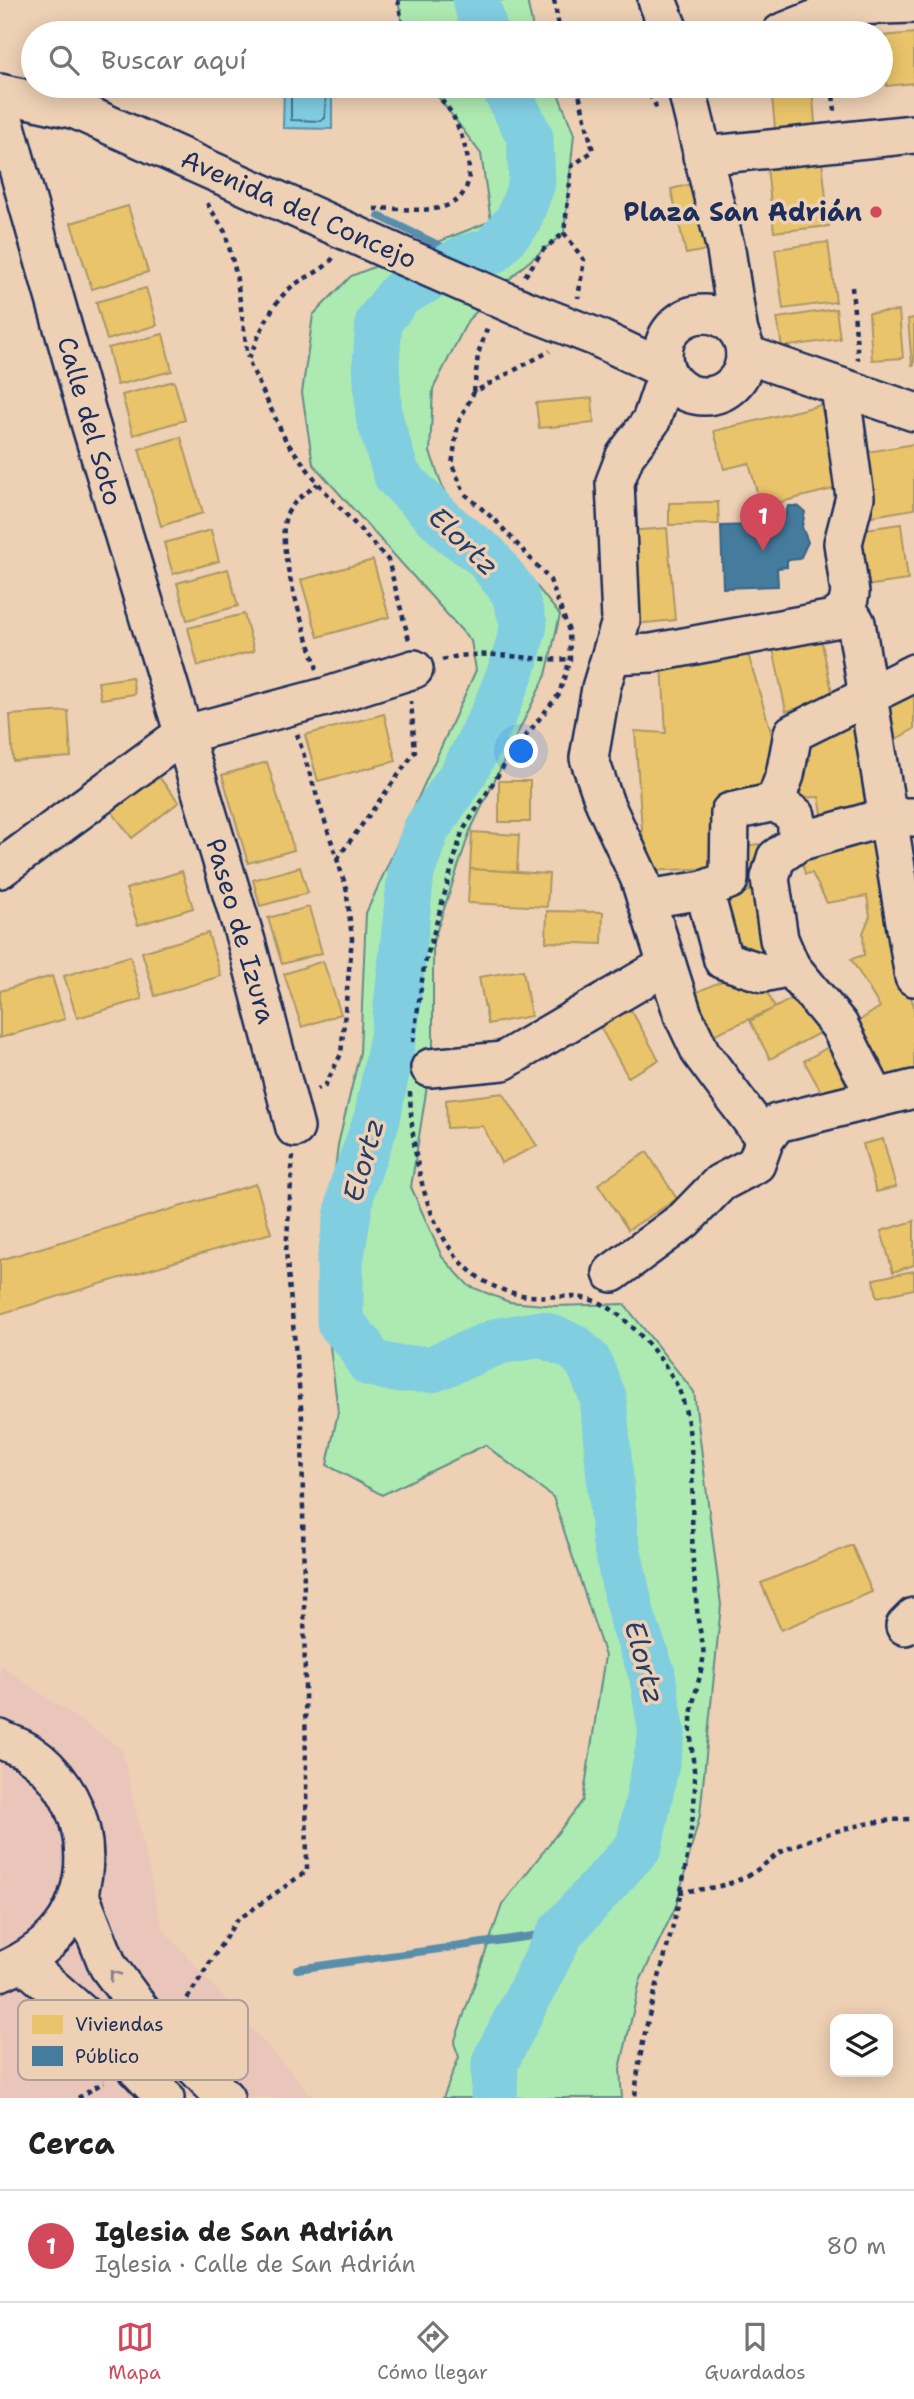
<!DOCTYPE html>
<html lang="es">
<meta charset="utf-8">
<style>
:root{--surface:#fff;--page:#f2f2f2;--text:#222;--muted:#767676;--line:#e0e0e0;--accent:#d1495b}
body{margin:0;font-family:"Shantell Sans",sans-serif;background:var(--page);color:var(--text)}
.controls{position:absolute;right:21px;bottom:21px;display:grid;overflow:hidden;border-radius:14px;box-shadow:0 4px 18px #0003}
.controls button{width:63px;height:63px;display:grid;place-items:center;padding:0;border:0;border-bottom:2px solid var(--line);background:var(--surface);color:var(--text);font:35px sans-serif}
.you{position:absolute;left:522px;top:752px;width:24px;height:24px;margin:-18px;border:5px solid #fff;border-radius:50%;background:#1a73e8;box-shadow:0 0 0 10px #1a73e833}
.badge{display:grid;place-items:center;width:46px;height:46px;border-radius:50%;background:var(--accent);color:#fff;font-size:23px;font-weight:700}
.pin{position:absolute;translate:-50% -58px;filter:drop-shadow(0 2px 4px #0008)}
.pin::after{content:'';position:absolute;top:37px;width:24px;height:21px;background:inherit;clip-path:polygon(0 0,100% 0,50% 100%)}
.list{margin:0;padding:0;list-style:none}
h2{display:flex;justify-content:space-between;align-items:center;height:91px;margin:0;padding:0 28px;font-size:30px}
h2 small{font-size:23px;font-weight:400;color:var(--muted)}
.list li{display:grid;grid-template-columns:46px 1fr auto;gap:21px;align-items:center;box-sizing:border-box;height:112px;padding:0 28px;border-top:2px solid var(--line)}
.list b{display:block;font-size:26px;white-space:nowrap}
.list p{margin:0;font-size:23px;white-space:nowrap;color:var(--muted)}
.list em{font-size:23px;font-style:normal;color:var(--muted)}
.icon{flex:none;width:38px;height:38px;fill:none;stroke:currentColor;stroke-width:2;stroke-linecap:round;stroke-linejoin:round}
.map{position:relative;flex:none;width:914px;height:2098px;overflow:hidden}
.search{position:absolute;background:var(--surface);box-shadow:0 4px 18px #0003;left:21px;right:21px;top:21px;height:77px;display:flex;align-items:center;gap:18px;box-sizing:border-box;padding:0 24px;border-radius:38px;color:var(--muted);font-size:26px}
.sheet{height:203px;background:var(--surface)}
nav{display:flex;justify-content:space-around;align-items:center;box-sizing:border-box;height:98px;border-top:2px solid var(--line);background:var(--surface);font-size:19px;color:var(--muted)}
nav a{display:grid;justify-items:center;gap:4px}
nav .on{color:var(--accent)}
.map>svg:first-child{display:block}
</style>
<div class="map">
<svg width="914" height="2098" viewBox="0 0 914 2098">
<rect width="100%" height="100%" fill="#eed0b4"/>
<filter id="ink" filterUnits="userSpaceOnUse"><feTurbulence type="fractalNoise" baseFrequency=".0143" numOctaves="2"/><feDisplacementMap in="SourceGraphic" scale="14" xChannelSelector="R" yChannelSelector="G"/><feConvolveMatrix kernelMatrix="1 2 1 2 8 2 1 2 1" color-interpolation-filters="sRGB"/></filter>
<g filter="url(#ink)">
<!-- built -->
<path fill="#eac6ba" d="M0,1665L122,1749L162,1928L314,2098H0Z"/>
<!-- green -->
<g fill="#adeab1" stroke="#648c88" stroke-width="2">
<path d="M398,0H527L534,33H404Z"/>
<path d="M430,86H555L574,134L564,233L520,269L468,320L433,389L430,452L446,496L503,545L560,615L546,675L470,831L433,942V1048L411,1187L442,1257L469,1286L509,1302L555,1306L624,1304L694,1392L721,1605L700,1815L676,1906L640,1981L620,2069L622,2098H443L459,2057L454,2043L502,1905L583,1800L605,1656L553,1497L485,1445L382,1495L327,1465L338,1412L322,1281L338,1145L360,1052L366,913L476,670L471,641L313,464L302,393L313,315L351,276L491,221L481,154Z"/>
</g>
<!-- water -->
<path fill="#81cee0" stroke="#588eac" stroke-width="2" d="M284,86H332V129L283,128Z"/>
<!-- homes -->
<g fill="#e9c46a" stroke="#ab9766" stroke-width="2">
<path d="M914,33V83L887,86L882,36Z"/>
<path d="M771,86H812L816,135L776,139Z"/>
<path d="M841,86H876V88L841,92Z"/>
<path d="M822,161L829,226L774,232L767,167Z"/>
<path d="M692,184L707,250L686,254L671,189Z"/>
<path d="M128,206L148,272L92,289L71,223Z"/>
<path d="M828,242L836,302L783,309L775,249Z"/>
<path d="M146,288L157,325L107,340L96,302Z"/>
<path d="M836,309L840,339L782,347L777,318Z"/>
<path d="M899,311L903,358L872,360L869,313Z"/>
<path d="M914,318V365H912L908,319Z"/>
<path d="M163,334L172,371L117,385L108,348Z"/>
<path d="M174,381L185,420L133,435L122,395Z"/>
<path d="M592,398L594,423L539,428L536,403Z"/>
<path d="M821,405L841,487L761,507L749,463L724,469L714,431Z"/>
<path d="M181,437L203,513L161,526L139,449Z"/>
<path d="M914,444V509L872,516L862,453Z"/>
<path d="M718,502L719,524L669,525V503Z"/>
<path d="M901,524L908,580L858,587L851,531Z"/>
<path d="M667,528L675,620L636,624L627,531Z"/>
<path d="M211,530L219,561L173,574L164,543Z"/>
<path d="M373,560L389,617L318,637L301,580Z"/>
<path d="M228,569L238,606L187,620L177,583Z"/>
<path d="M244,614L254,651L198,666L188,628Z"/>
<path d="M819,629L834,701L786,711L771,639Z"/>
<path d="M746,647L776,749L765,788L716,798L719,868L645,871L635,731L666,733L662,664Z"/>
<path d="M132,677L135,694L101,699L98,682Z"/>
<path d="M914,689V729L896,739L877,703Z"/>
<path d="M68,711L71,757L13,761L10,715Z"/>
<path d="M384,714L396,761L318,781L305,735Z"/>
<path d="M863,724L873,813L825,829L819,797L795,798L793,764L810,760L807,737Z"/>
<path d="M267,762L294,850L248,863L222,775Z"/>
<path d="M158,776L179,802L132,838L112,812Z"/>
<rect x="499" y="781" width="31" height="41"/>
<path d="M872,825L905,980L914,1006V1082L885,1089L854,1024L880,1007L851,959L864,955L863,933L870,916L867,896L827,903L812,873L805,874L799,849Z"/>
<path d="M472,832L519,835L517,872L470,869Z"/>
<path d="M759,844L765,887L742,890L736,847Z"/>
<path d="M300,867L308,893L260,906L253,880Z"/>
<path d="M470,869L549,874L547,907L468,903Z"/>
<path d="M182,871L193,908L138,925L126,889Z"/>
<path d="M766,890L770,951L727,954L723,893Z"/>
<path d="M309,907L322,953L282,964L268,918Z"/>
<path d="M547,911L603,912L602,944L546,942Z"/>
<path d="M208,933L221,976L155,996L142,952Z"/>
<path d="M130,956L142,999L77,1018L64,976Z"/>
<path d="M323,961L341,1014L302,1027L284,974Z"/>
<path d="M523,970L531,1016L488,1024L479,977Z"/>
<path d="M52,976L65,1019L0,1038V991Z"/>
<path d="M733,976L761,979L775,1008L706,1038L688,996Z"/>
<path d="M804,992L825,1030L770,1059L750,1021Z"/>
<path d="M630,1008L659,1060L628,1077L599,1025Z"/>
<path d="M839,1041L863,1085L828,1104L804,1061Z"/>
<path d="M503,1093L537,1146L501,1163L483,1126L447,1128L446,1100Z"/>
<path d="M883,1139L896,1187L876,1192L863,1144Z"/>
<path d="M647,1152L677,1199L628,1230L598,1184Z"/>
<path d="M256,1184L271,1233L0,1314V1260Z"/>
<path d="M914,1221V1265L893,1272L881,1231Z"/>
<path d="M914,1271V1289L877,1297L874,1279Z"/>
<path d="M852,1545L872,1592L781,1630L761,1583Z"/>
</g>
<!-- public -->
<path fill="#457b9d" stroke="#38648a" stroke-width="2" d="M788,506H798L805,512L802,527L808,542L800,559L787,560V567L777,568L778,586L723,588L721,526L754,525L753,518L785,517Z"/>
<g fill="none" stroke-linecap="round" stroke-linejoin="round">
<!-- shore -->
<path stroke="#446f92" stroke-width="2" d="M291,86V120L321,121L325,118L326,86"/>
<!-- stream -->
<g stroke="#588eac" stroke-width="8">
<path d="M379,216L465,258"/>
<path d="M297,1969L561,1932"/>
</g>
<!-- river -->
<g stroke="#81cee0" stroke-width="47">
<path d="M476,0L485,33"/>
<path d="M494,2098L495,2062L561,1932L639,1846L662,1734L652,1674L632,1618L615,1538L603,1397L588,1361L574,1347L541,1334L499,1341L432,1369H396L370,1363L361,1346L340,1322V1262L352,1188L377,1119L395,1026L411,873L426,830L466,769L495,711L513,666L524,625L514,592L486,556L452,531L397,476L379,417L376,364L379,321L400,294L465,258L492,251L518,221L532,183L530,137L504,86"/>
</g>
<defs>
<g id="minor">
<path d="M657,0L670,33"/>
<path d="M781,33L848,6L914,4"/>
<path d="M686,86L726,250L739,333"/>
<path d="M0,93L76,110L391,251"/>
<path d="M0,105L90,423L246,941L295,1128"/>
<path d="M702,156L914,134"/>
<path d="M521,308L596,337L664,369"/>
<circle cx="704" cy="355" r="41"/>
<path d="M745,354L914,412"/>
<path d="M667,374L651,421L625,456L615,482L621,621L601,688L589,758L605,804L639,877L683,1015L701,1053L765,1139"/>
<path d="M847,608L856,623L914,977"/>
<path d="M613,655L652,653L834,619L847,608L850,593L843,543L855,497L840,388"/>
<path d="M775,802L785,775L793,733L914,673"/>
<path d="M0,869L182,735L325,697L414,669"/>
<path d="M704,890L723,960L763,973L791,967"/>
<path d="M646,899L704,890L729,880L730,812L775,802L796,816L798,842"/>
<path d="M430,1068L503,1061L667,965"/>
<path d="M875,1096L839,1025L791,967L779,939L770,878L776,858L798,842L886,817H914"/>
<path d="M612,1273L684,1220L720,1183L756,1164L765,1139L777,1123L914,1089"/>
<path d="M905,1626L914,1617"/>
<path d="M0,1739C9,1744 21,1747 29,1753C83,1789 100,1865 67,1920C51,1945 26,1961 0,1972"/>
<path d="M79,1893L108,1966L141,2011L225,2098"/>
<path d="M23,1962L95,2025L165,2098"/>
</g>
</defs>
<!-- minor casing -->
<use href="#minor" stroke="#1b2f5e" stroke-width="42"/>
<!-- path -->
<g stroke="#1b2f5e" stroke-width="4.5" stroke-dasharray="5 5" stroke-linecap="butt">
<path d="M398,0L404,33"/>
<path d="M554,0L560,33"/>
<path d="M574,33L588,29L602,33"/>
<path d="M577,86L593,151L572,166L564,233L584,260L578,298"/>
<path d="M644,86L656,106H660"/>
<path d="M832,86L835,111"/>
<path d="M207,203L225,232L236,273L248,358"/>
<path d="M374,209C397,207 420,213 443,207C483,195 468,150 455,120C450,108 438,97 430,86"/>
<path d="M333,258C322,273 302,277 289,289C269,307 259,336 248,360L286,441L321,487L388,560L409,640"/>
<path d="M525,276L544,249L564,233"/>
<path d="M852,287L858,360"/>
<path d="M474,392L478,354L488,326"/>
<path d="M442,660C484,647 529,662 572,659"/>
<path d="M317,669C307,635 273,544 287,514C294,500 306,493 318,484"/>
<path d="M297,734L346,887L352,938L341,1054L325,1086L317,1089"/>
<path d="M337,859L415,752L411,701"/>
<path d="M413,1042L424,967L462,832L510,756L559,694L570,659L569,631L550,580L497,522L465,494L452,465L458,423L474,392L550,351"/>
<path d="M410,1092C412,1166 431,1276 517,1294C543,1300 573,1292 598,1302C626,1313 674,1369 682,1398C698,1449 690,1508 693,1561C695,1581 696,1600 698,1620C700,1632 705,1648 703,1660C700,1682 691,1701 691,1723C690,1745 695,1766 695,1788C694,1813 690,1839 686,1863C674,1943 641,2017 635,2098"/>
<path d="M679,1892C705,1889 729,1887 752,1873C763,1867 772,1857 783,1851C821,1833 872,1819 914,1819"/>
<path d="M182,2007L236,1921L307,1871L302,1417L286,1251L293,1156"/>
<path d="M78,2098L104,2082"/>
</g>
<!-- minor -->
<use href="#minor" stroke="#eed0b4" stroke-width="37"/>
<defs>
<path id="minor-bridge" d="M391,251L521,308"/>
</defs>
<!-- minor-bridge casing -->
<use href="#minor-bridge" stroke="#1b2f5e" stroke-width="42" stroke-linecap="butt"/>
<!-- minor-bridge -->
<use href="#minor-bridge" stroke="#eed0b4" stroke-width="37"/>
</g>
<!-- one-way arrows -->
<defs><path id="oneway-chevron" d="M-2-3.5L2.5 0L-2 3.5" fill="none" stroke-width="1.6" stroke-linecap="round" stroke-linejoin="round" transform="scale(1.75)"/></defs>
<use stroke="#848089" href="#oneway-chevron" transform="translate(114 1975) rotate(-126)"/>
</g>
<!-- markers -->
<circle fill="#d1495b" stroke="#eed0b4" stroke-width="2.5" cx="876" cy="212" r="7"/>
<g text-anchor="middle" stroke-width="7" stroke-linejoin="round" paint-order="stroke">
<!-- street labels -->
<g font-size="26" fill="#1b2f5e" stroke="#eed0b4">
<text transform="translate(299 209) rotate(24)" y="9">Avenida del Concejo</text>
<text transform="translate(90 421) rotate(74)" y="9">Calle del Soto</text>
<text transform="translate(241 931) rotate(74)" y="9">Paseo de Izura</text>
</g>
<!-- poi labels -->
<g font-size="26" font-weight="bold" fill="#1b2f5e" stroke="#eed0b4" text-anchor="end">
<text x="862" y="221">Plaza San Adrián</text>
</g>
<!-- water labels -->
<g font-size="28" font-style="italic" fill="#253f6b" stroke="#eed0b4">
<text transform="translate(464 541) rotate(44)" y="10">Elortz</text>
<text transform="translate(363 1160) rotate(-74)" y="10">Elortz</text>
<text transform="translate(645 1662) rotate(75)" y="10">Elortz</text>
</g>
</g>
<!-- legend -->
<rect x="18" y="2000" width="230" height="80" rx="10" fill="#eed0b4" stroke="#afa09a" stroke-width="2"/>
<rect x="32" y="2015" width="31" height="19" fill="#e9c46a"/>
<rect x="32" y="2046" width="31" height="20" fill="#457b9d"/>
<g font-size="19" fill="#1b2f5e">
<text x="75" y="2031">Viviendas</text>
<text x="75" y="2063">Público</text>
</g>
</svg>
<div class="controls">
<button><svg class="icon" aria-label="layers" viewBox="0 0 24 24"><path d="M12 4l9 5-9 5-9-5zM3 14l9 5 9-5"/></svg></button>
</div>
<div class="you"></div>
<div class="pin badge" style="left:763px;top:551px">1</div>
<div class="search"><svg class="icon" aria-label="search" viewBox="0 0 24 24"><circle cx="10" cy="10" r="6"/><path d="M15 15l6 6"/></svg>Buscar aquí</div>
</div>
<section class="sheet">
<h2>Cerca<small></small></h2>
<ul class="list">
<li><span class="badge">1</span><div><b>Iglesia de San Adrián</b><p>Iglesia · Calle de San Adrián</p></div><em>80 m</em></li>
</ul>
</section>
<nav>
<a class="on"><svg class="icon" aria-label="map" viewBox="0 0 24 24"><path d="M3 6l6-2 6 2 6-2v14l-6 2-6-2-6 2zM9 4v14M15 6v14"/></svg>Mapa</a>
<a><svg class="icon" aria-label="directions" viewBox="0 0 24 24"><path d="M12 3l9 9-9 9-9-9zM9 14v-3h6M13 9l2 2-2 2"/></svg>Cómo llegar</a>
<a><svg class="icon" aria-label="saved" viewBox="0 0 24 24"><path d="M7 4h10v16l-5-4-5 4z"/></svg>Guardados</a>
</nav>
